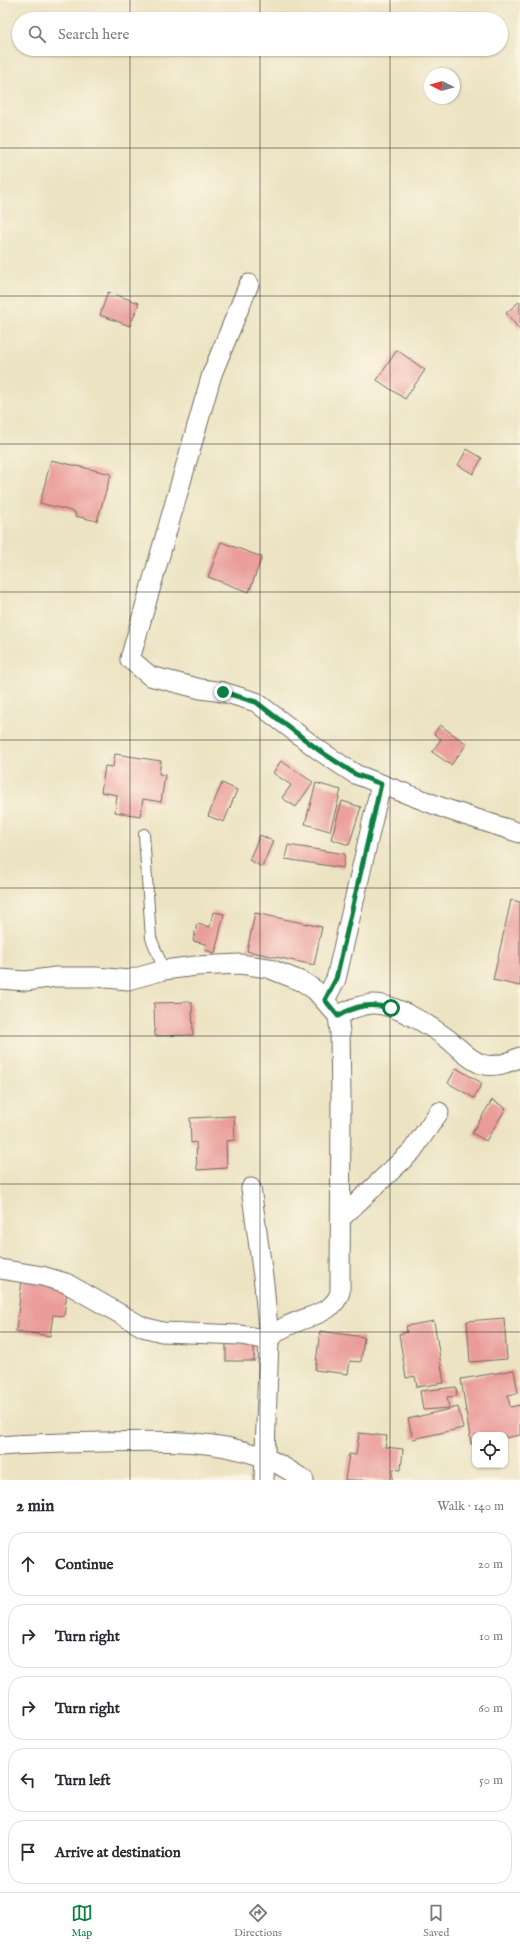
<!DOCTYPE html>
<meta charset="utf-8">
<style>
:root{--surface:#fff;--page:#f7f7f7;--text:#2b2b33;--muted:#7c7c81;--line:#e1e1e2;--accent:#0b8043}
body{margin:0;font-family:"IM FELL English",serif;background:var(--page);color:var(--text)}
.controls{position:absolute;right:12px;bottom:12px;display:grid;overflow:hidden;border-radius:8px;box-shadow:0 1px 3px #0004}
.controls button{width:36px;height:36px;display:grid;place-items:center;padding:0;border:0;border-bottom:1px solid var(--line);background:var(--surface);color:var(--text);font:20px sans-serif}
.compass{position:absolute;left:424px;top:68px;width:36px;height:36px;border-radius:50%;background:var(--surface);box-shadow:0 1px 3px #0004;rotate:275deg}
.stop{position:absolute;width:12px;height:12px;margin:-9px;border:3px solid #0b8043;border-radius:50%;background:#fff}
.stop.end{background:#0b8043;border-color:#fff;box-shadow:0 1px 4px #0008}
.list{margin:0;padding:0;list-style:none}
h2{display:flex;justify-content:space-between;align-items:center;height:52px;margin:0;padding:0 16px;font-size:17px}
h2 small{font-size:13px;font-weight:400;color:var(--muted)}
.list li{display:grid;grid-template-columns:26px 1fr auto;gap:12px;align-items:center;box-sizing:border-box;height:64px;margin:0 8px 8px;padding:0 8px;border:1px solid var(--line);border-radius:16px}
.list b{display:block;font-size:15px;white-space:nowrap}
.list em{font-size:13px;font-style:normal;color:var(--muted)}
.icon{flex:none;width:22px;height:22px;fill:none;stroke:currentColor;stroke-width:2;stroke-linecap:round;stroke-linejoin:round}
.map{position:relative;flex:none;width:520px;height:1480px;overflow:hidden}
.search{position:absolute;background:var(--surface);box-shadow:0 1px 3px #0004;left:12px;right:12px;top:12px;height:44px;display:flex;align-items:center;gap:10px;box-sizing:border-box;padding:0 14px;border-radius:22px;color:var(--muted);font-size:15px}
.sheet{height:412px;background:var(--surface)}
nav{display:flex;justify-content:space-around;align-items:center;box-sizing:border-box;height:56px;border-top:1px solid var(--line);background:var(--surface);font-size:11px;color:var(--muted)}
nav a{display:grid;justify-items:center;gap:2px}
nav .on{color:var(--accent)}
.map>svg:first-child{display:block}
</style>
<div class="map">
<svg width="520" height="1480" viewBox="0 0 520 1480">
<rect width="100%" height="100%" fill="#fcf5e5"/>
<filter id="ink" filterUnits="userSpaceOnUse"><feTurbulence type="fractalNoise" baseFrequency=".025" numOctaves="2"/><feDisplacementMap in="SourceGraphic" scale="8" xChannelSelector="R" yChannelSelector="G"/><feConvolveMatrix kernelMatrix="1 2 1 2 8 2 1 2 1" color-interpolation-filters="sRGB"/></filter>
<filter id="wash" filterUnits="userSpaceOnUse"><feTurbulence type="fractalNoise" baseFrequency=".012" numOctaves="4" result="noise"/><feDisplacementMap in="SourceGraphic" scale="16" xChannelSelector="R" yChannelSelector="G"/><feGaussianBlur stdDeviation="0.9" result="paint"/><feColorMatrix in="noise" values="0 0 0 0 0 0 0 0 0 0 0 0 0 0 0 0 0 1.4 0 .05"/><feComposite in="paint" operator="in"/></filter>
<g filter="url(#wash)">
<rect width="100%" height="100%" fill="#ece3c2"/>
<g id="blocks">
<!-- building -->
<g fill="#ea9c9a">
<path d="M108,292L139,303L130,326L100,315Z"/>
<path d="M520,301V330L506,313Z"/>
<path d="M397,350L425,370L405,399L377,380Z"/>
<path d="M467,449L482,458L473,474L458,465Z"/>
<path d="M51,460L111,474L97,521L75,516V512L40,503Z"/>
<path d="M221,542L262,557L249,592L208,577Z"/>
<path d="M440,725L467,744L451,765L432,752L441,739L434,734Z"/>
<path d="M115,754L161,761L159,774L165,775L161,802L143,799L140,816L115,812L117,795L101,792L105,766L113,767Z"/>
<path d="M281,761L313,782L296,807L282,798L291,785L273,773Z"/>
<path d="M222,783L237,790L224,822L208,816Z"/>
<path d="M316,783L341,790L330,831L305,824Z"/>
<path d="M342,801L361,807L349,845L331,839Z"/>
<path d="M260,835L273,841L262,867L249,860Z"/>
<path d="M288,845L345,854L343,868L285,859Z"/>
<path d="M511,900L520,902V986L493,980Z"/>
<path d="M213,912L224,914L215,953L205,950L206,944L193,941L197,924L210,927Z"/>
<path d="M255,913L322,927L314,965L247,951Z"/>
<path d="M192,1002L193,1035L155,1036L154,1003Z"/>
<path d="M456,1068L482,1083L474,1098L448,1083Z"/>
<path d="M492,1100L506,1108L486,1141L472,1133Z"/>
<path d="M234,1116L235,1140L226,1141L227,1168L197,1170L196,1142L191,1143L190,1118Z"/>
<path d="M22,1279L68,1284L64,1316L53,1315L50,1336L16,1331Z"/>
<path d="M504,1318L507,1359L470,1362L467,1321Z"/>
<path d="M434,1321L444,1383L417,1387L415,1376L406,1378L399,1334L407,1332L406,1326Z"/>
<path d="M320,1331L364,1337L361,1362L350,1361L348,1374L315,1370Z"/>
<rect x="226" y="1342" width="28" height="19"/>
<path d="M514,1370L518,1393L508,1395L510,1407L520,1405V1435L505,1438V1435H475V1443L471,1444L461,1379Z"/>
<path d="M456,1387L457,1396L447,1397L449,1408L423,1410L420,1391Z"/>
<path d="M458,1407L463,1428L413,1439L408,1419Z"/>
<path d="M359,1433L387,1436L385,1447L403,1449L401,1470L393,1469L392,1480H345L349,1454L356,1455Z"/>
</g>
</g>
</g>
<g filter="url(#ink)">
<use href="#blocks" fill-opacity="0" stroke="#6f6b60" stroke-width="1"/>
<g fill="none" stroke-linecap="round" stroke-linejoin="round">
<defs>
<path id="service" d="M144,834L151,938L164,970"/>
<g id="minor">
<path d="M249,284L212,374L130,659L150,676L201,689L223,692L256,702L320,751L355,774L446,809L520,833"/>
<path d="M0,979L26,981L56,977H96L128,980L164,970L196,966L240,964L268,968L303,982L315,990L338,1016L340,1032L341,1097L340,1292C332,1321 290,1314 269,1340L264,1480"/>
<path d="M325,1000L336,979L381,784"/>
<path d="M338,1016C348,1010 359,1005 372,1004C394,1003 431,1026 448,1039C458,1047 467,1058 479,1063C492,1069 508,1063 520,1057"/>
<path d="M341,1218L412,1151L439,1112"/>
<path d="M0,1269L42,1276L66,1283L143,1327L162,1332L241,1335L269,1340L264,1284L251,1188"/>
<path d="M0,1446C33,1443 67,1443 100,1442C154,1441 214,1438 265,1458C279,1463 292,1472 304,1480"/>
</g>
</defs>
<!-- service casing -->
<use href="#service" stroke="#6f6b60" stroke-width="12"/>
<!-- minor casing -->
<use href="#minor" stroke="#6f6b60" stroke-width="21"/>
<!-- service -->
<use href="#service" stroke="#fff" stroke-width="10"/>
<!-- minor -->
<use href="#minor" stroke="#fff" stroke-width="19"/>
</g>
</g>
<g fill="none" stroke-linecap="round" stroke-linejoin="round" filter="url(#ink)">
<!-- route -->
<path stroke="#0b8043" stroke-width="5" d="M223,692L256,702L320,751L355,774L381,784L336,979L325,1000L338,1016C357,1005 369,1003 391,1008"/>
</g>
<!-- grid -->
<path fill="none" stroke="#2b2b2b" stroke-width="1" stroke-opacity="0.55" d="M130,0V19M260,0V19M390,0V19M130,49V1480M260,49V1480M390,49V1480M0,148H520M0,296H520M0,444H520M0,592H520M0,740H520M0,888H520M0,1036H520M0,1184H520M0,1332H520"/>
</svg>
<div class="controls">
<button><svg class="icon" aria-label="locate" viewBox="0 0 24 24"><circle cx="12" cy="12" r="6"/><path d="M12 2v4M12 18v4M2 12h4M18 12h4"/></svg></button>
</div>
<svg class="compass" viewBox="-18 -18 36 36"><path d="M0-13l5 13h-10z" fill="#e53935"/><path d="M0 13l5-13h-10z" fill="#7c7c81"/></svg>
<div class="stop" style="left:391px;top:1008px"></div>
<div class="stop end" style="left:223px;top:692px"></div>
<div class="search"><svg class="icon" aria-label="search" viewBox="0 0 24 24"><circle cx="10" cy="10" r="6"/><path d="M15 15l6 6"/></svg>Search here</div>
</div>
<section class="sheet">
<h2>2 min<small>Walk · 140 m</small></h2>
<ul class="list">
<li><svg class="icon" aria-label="ahead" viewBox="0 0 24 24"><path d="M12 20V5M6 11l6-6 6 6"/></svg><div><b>Continue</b></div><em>20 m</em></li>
<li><svg class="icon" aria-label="right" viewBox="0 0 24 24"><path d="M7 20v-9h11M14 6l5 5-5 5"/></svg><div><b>Turn right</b></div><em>10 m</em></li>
<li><svg class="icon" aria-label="right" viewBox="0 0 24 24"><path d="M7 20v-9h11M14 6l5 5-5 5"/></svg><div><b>Turn right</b></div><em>60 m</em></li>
<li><svg class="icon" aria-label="left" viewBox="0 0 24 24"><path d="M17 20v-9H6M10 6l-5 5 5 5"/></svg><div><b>Turn left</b></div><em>50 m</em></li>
<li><svg class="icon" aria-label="arrive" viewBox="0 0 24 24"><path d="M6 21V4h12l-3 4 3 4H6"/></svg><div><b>Arrive at destination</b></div></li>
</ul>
</section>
<nav>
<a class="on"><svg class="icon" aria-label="map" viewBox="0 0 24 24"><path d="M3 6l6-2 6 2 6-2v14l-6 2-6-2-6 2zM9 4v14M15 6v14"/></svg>Map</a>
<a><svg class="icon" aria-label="directions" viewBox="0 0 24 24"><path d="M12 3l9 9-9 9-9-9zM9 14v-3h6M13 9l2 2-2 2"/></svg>Directions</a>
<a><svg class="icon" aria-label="saved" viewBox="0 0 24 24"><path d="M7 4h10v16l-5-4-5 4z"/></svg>Saved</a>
</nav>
